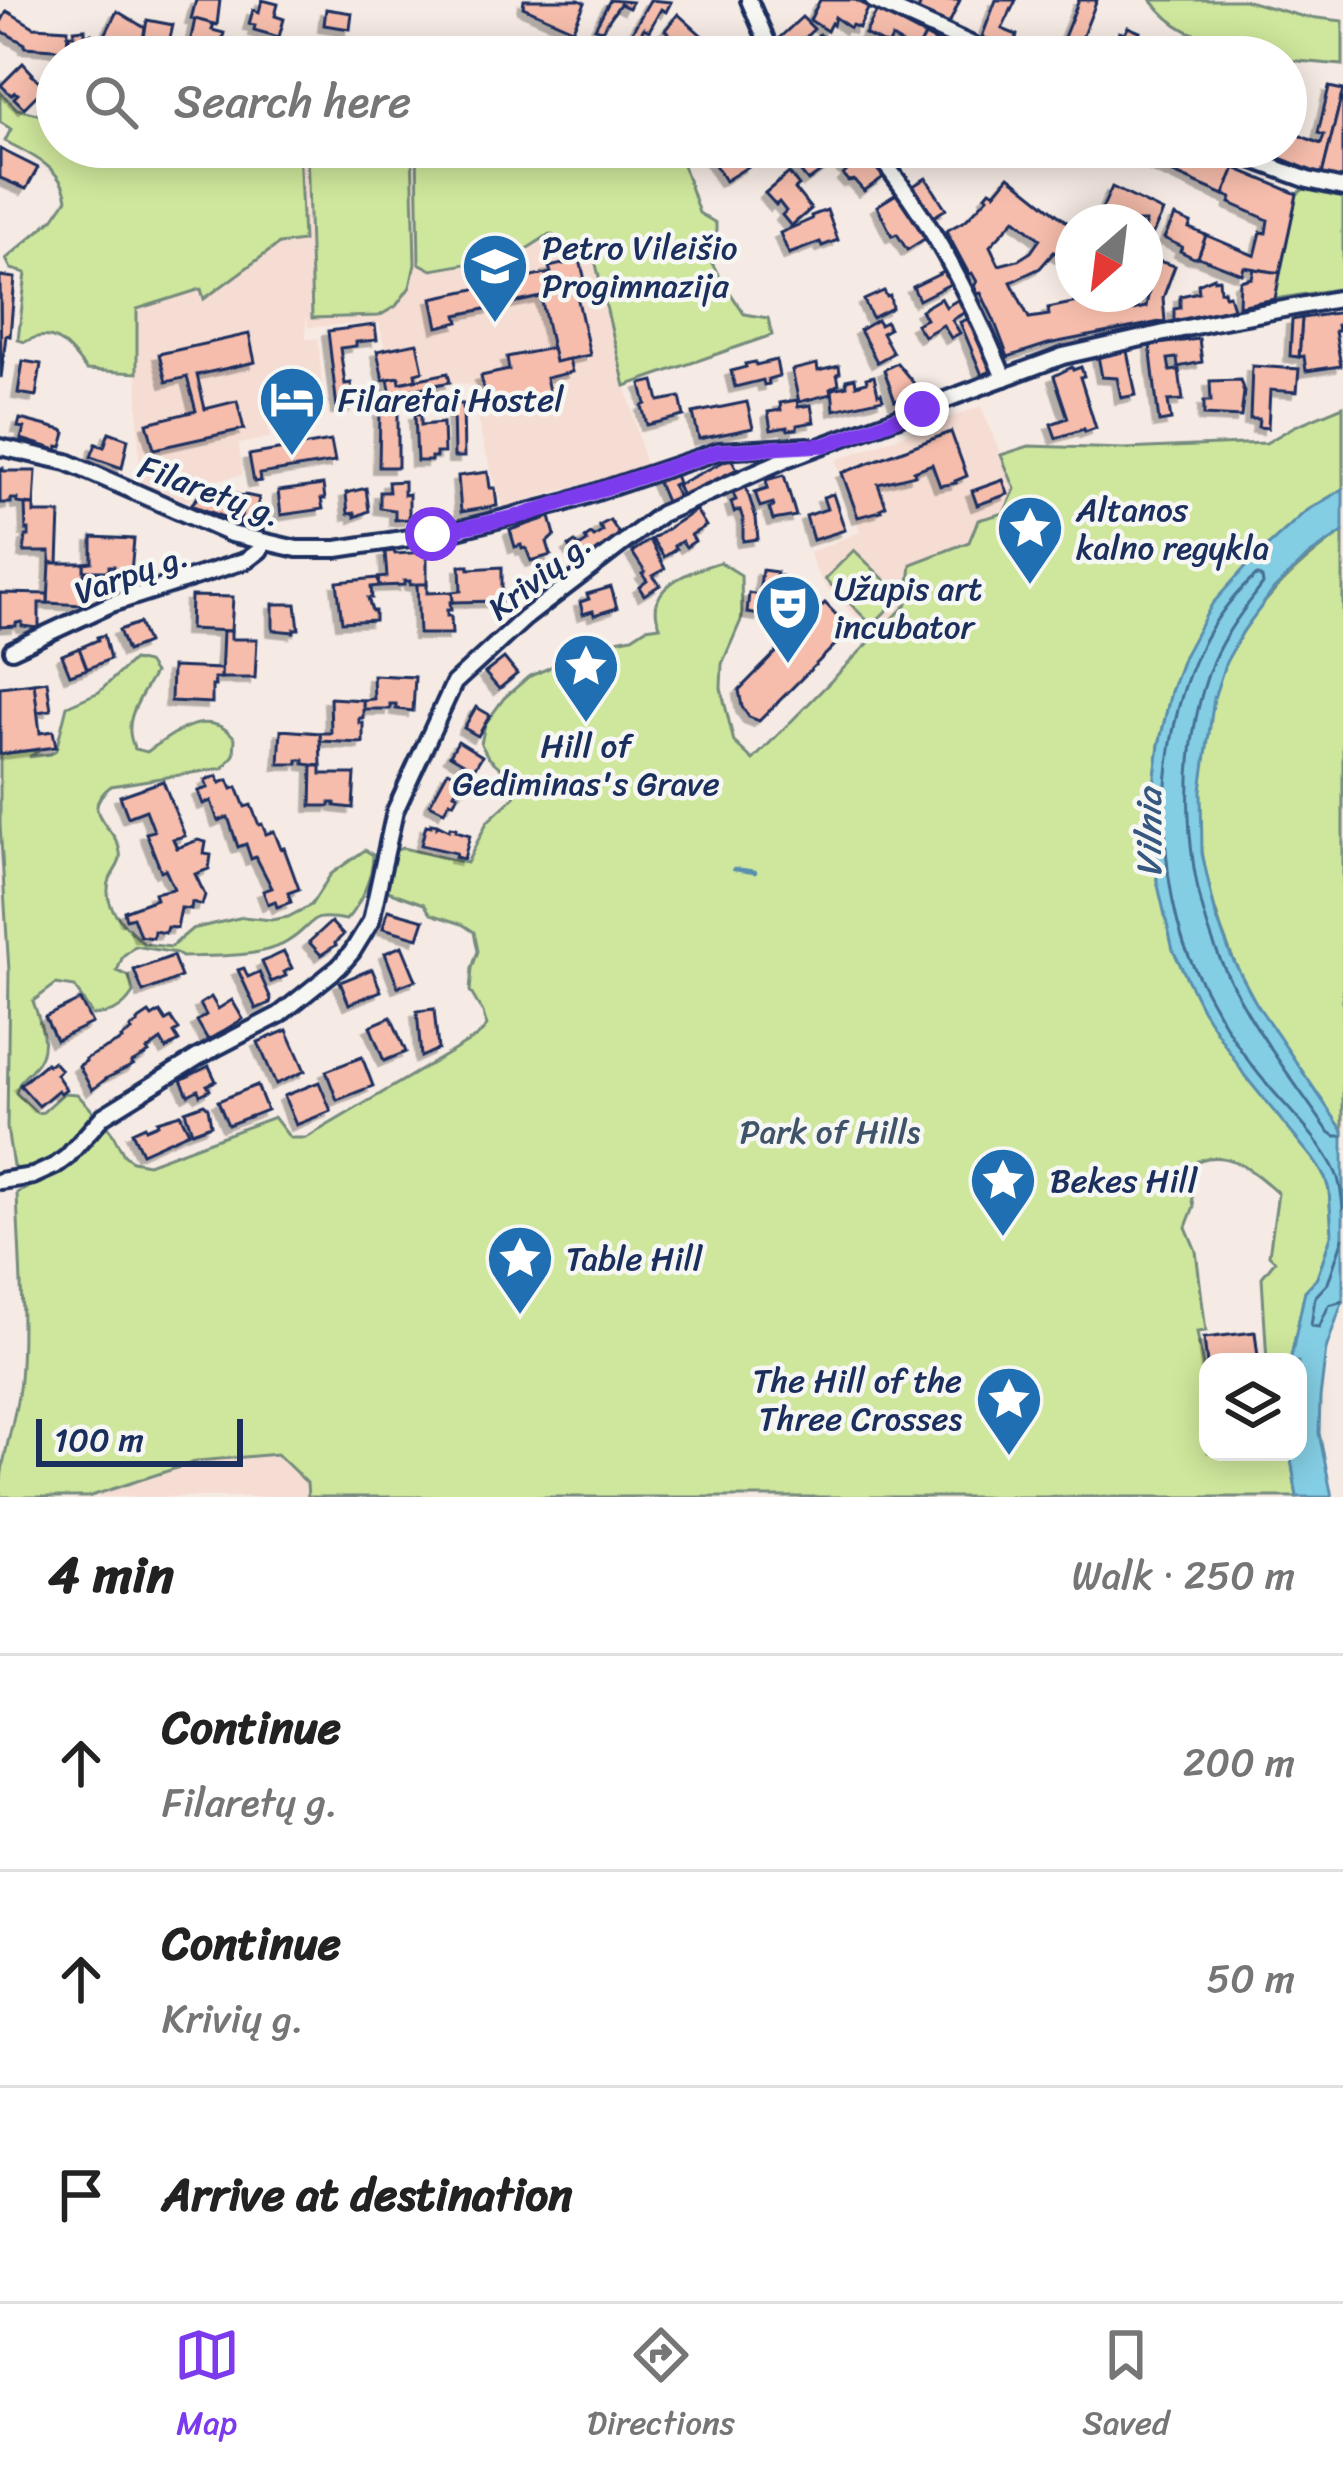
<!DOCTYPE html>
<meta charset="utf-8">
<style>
:root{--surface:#fff;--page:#f6f6f6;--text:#222;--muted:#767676;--line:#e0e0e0;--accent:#7c3aed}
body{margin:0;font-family:Sriracha,sans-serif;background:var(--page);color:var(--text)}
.controls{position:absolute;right:36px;bottom:36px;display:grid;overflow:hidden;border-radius:24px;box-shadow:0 6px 30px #0003}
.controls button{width:108px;height:108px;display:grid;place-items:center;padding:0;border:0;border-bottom:3px solid var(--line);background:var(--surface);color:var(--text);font:60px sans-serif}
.compass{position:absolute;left:1055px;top:204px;width:108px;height:108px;border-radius:50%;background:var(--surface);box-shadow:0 6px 30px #0003;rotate:208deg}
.scale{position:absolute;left:36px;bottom:30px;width:207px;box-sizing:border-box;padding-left:12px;border:6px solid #1b2f5e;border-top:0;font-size:33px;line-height:42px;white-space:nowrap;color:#1b2f5e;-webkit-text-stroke:9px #f6f6f2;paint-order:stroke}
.stop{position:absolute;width:36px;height:36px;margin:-27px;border:9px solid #7c3aed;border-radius:50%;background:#fff}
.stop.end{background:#7c3aed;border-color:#fff;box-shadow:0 3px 12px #0008}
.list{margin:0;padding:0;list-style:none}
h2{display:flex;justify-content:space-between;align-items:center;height:156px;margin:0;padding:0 48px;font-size:51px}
h2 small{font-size:39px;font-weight:400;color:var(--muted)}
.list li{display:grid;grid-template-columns:78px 1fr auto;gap:36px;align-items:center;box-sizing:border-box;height:216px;padding:0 48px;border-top:3px solid var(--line)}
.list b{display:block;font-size:45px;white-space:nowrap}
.list p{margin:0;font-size:39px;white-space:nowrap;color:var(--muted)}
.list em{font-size:39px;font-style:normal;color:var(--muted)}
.icon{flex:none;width:66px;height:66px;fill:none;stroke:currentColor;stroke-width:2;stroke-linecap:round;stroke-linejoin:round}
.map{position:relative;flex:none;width:1343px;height:1497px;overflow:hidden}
.search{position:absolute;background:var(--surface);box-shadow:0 6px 30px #0003;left:36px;right:36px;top:36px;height:132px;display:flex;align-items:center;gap:30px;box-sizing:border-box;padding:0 42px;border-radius:66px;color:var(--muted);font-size:45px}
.sheet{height:804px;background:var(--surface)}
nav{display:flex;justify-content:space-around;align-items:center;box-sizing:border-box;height:168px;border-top:3px solid var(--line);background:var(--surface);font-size:33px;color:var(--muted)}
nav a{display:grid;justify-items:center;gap:6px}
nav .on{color:var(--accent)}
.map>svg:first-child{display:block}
</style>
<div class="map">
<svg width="1343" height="1497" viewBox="0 0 1343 1497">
<defs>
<filter id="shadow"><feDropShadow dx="-5.5" dy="5.5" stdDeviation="0" flood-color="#0004"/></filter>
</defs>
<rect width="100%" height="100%" fill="#f6ebe4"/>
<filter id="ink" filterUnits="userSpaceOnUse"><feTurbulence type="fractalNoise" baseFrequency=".00833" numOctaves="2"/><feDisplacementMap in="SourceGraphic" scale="24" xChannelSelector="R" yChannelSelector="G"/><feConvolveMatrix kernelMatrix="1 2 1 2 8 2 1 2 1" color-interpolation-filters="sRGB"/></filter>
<g filter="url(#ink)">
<!-- built -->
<g fill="#f6ddd3">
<path d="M299,147H533L595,260L646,466L503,507L484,448L470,385L450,382L448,373L416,379L415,373L423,371L385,349L379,323L308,327L306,315V339L318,338L325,415L269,421L270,438L239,444L242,475L207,482L188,502L136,482L139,468L136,309L201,289L205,299L279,244L303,241Z"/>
<path d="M981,406L1015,489L1004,513L969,541L911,564L907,604L875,636L827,588L816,571L809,552L860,532L836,460Z"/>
<path d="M277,1454L307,1483L308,1497H88L198,1461Z"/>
</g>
<!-- green -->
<g fill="#cfe79c" stroke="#758b7d" stroke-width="3">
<path d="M1151,0H1244L1301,16L1343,21V65L1286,60V57C1267,57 1255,53 1237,47C1198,36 1178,34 1151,0Z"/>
<path d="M0,92L17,109L57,119V147H299L303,241L279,244L204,299L201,289L137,309V373L86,370C70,348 53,326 25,342L18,340L26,273L11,269L6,259L53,219L67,199C62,167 31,155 5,141L11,129L0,122Z"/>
<path d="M307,147H412L415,264L410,287L396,306L379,316L312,318Z"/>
<path d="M417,147H677L699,213L716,223V239L707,248C709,266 733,295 744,314L768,318L772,335L625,386L595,260L589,253L564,254L559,238L550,234L517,255L432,270L419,263Z"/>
<path d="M1304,189L1343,198V288L1275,299L1297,194Z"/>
<path d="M1343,406V489L1305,512L1249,563L1184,656L1171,692L1159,745L1154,785L1157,881L1325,1177L1329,1190L1332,1233L1317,1278L1305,1291L1290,1362H1267L1262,1277L1275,1261L1269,1255L1278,1193C1252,1169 1221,1143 1187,1167L1194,1206L1186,1227L1196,1251L1206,1331L1197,1332L1205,1377L1200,1379L1202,1384L1208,1385V1452H1290L1297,1497H308L307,1483L277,1454L198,1461L88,1497H0C0,1457 17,1419 20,1379C25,1318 19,1255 17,1193L42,1181L43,1169L25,1175L13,1166L7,1128L9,971L0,824V754L42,749L29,757L51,754L56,750L67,706L99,692L133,660L147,663L154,673C141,698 120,721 135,749L147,752C174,733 207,706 235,738L234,755L223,768L111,786C76,813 117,826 120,852C122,863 114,870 110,879C100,907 127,927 144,944L171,947L192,929L243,917L271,920L288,917L311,905L331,874L365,850L373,855C373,876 361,904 346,920C305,912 316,925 287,942C280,947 267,950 259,952C234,957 208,956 182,957L176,953L135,946L123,956L117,971L129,976L133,993C122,1010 112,1014 92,1015L75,987L56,984L33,1001C41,1025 52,1048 33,1068C25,1077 19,1080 16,1093L37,1113L43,1112L64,1093L77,1094L111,1131L124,1155L132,1161L148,1164L274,1117L290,1138H306L478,1036L487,1026L483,1013L470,991L472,968L478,951L474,932L462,924L431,914L424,904L385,890L384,885L396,850L403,848L467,863L487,822L514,797L517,783L488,757L481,744L485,724L504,698L528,677L549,668L583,642H605L632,637L646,628L660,626C642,586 691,571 720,562L741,575L742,618L722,664L721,688L734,742L753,760L907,604L911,564L969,542L978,520L1004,513L1015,489L1001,455L1029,446L1124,449L1266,443L1295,426Z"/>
<path d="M1343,532V1131C1304,1074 1258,1018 1231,954C1218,923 1208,890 1203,857C1194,806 1204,705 1227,659C1254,606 1294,566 1343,532Z"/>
<path d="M854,550L901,596L872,625L825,579Z"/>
</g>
<!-- water -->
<path fill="#84cee4" stroke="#5a8eae" stroke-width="3" d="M1343,489V532L1309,555L1274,589L1243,631L1225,664L1214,698L1201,790L1202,853L1216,916L1231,956L1256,1003L1343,1131V1300L1326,1349L1320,1398L1319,1433L1332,1497H1297L1290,1452H1298V1362H1290L1305,1291L1317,1278L1332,1233L1329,1190L1325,1177L1313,1159L1245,1076L1202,1009L1173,950L1157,881L1154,785L1159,745L1171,692L1184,656L1212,604L1249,563L1305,512Z"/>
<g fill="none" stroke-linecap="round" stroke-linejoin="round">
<!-- shore -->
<g stroke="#456f94" stroke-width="3">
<path d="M1343,1136H1335L1328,1131C1290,1076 1247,1021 1220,959C1182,871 1177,751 1213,661C1225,633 1245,608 1263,584L1262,578L1257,575C1160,653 1147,834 1184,944C1191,963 1202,984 1212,1002C1225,1026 1240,1051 1257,1072C1281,1103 1320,1137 1336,1173C1341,1184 1342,1197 1343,1209"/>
<path d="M1343,1238L1328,1283L1315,1297L1311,1326L1319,1327L1329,1305L1343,1301"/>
</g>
<!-- stream -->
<path stroke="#5a8eae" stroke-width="4.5" d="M734,869L755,872"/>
</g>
<!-- building -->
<g fill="#f6bdac" stroke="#1b2f5e" stroke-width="3" fill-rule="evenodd" filter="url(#shadow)">
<path d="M196,0H220L217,25L191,19Z"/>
<path d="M262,0L278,4L275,16L284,19L279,37L254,30L255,25L249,24L253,10L259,12Z"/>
<path d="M524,0H579L585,3L573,29L523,7Z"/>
<path d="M610,0L632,2L629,8L620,4L602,30L595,28Z"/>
<path d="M650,0L671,2L666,12L661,9L649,31L644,28L641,33L660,44L653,56L627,41Z"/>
<path d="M820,0H855L869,7L859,28L852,25L850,28L835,17L833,25L831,23L827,31L810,20Z"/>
<path d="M922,0H960L949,24L918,11Z"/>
<path d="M996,0H1016L1002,29L1017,35L1013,49L982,37Z"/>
<path d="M1079,0H1097L1080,43L1072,39L1069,47L1093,57H1056Z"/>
<path d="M326,9L352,13L350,29L324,25Z"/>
<path d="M7,11L34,27L68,29L67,50L25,47V44L0,30V24Z"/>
<path d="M117,11L145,28L141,51L130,44L128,49L104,37Z"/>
<path d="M877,11L925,36L914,57H898L904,45L892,38L888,46L865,34Z"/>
<path d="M678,14L709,42L696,57H687L681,52L685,48L665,30Z"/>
<path d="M802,17L814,29L788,54L776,41Z"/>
<path d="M195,19L214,24L212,30L224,33L220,48L190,43Z"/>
<path d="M147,20L173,25L166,57L141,54Z"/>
<path d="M1128,27L1140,32L1134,45L1126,42L1121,55L1111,51L1119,32L1125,34Z"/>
<path d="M85,29V35L91,34L92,48L70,50L69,35H74V30Z"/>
<path d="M819,34L831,43L843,57H807L815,49L810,45Z"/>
<path d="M925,36L959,54L958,57H914Z"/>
<path d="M23,63L33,74L32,75L46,86L24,108L14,98L18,94L15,92L11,95L1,85Z"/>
<path d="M1329,87L1343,90L1322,175L1265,152L1267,147H1286V130L1321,144L1324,135L1318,133Z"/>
<path d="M1341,98L1343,99V180L1322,175Z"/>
<path d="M704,147H737L749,166L725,181Z"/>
<path d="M825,147H861L885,176L864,191L854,180L848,181L843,175L847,171L837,160L808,181L795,165L811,152L815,156Z"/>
<path d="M1137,147H1186L1235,168L1224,195L1132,155Z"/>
<path d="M0,149L38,168L26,189L0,178Z"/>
<path d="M1235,168L1297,194L1280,273L1244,267L1242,274L1198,257L1206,235L1255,256L1261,232L1266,233L1268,220L1230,203L1232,198L1224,195Z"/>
<path d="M789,173L799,186L795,189L811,209L791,226L782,215L786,211L779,202L776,205L765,193Z"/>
<path d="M1009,176L1073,227V264L1054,252L1040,268L1011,282L1029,318L1049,315L1048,308L1087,300L1088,305L1095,304L1092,294H1111L1115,314L1146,307L1149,291L1145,290V257L1175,266L1163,298L1165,321L1048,344L1008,357L994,320L981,293L978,294L974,286L977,282L972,273L969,274L946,231L966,220L988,197L986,195L990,190L995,193ZM1015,219L1040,239L1031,252L1018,260L999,265L990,246Z"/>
<path d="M926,178L946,209L930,219L910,188Z"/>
<path d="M1112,187L1163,212L1152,235L1145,232V222H1124L1101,211Z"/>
<path d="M898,193L926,238L907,250L897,234L892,236L877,206Z"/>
<path d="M827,210L838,240L822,246L820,242L789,254L780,233L812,219L811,216Z"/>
<path d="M1175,216L1191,223L1189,228L1206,235L1198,257L1194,258L1180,251L1182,247L1164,238Z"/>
<path d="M580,260L585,280L574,282L590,355L555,362L541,297L457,315L459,322L438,327L432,298L551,273L549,267Z"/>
<path d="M1254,269L1280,273L1275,299L1239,306L1240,281L1252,278Z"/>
<path d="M946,271L952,283L919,300L913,287Z"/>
<path d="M0,276L15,278L10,336L6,335L1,378Z"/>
<path d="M1214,277V280L1219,279L1220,291L1224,290L1225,296L1229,295L1233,308L1174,322V309L1180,308V296L1199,292L1198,284Z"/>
<path d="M884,291L887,297L890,296L892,308L872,318L864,300Z"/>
<path d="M941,298L946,307L959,299L967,311L952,320L960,333L951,338L943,325L924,336L916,324L926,319L921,310Z"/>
<path d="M1343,312V324L1337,325L1338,331H1335L1341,366L1306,371L1304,356L1299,357L1302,318Z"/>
<path d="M973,317L994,370L982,375L960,322Z"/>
<path d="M1302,318L1299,357L1290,356L1292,320Z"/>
<path d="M877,320L880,325L886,322L889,329L882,333L893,353L877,362L860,330Z"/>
<path d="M375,325L377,340L356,342V346L340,348L345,384L351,383L354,406L337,408L328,331Z"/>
<path d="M249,334L255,362L197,375L205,409L237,401L244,429L154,449L147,423L196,411L187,377L166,382L159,354Z"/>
<path d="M1199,339L1202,362L1178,367L1177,358L1168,359L1170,371L1179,370L1183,400L1168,401L1171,420L1159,422L1150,345Z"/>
<path d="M417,343L423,371L415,373L416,379L400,383L399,377L383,380L377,351Z"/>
<path d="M552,348L555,362L569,359L572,372L546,378L550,395L488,409L481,376L509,370L507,357Z"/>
<path d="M1127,351L1136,395L1121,398L1117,378L1102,377L1098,356Z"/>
<path d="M776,360L779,376L768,379L769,384L764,385L763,380L735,387L731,371L746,367L745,364L755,362L756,365Z"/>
<path d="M23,361L41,364L36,396L18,393Z"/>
<path d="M897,363L921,392L895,401L884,370Z"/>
<path d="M817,364L818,371L839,366L840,373L837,374L839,384L830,389L831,394L799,402L792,370Z"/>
<path d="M1252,366L1299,369L1297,392L1270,390L1268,428L1258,427L1259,419H1250Z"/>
<path d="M1072,367L1073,370L1081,367L1084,376L1080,377L1096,428L1085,432L1084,429L1056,438L1051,424L1068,418L1054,376Z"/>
<path d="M448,373L450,382L391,394L388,379L399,377L400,383Z"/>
<path d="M874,376L878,394L881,393L883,399L834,410L832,389L847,386L846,380L855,378L856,385L867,382L866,378Z"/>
<path d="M1240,380L1244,392L1241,417L1204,415V401H1211L1210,381Z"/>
<path d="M654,381L659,401L680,397L684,416L647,425L642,406L646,404L641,384Z"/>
<path d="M797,400L798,407L811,405L814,422L797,425V429L788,430L787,427L771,430L768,412L781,410L780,403Z"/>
<path d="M747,402L753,428L699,439L693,413Z"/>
<path d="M453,404H463L464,457H454Z"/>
<path d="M380,412H398V467H379Z"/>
<path d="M415,414H421V425L443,423L444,453H436V457H431V461H417Z"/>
<path d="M20,419L62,430L66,433L62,447L58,446L57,450L21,439L24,428L18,427Z"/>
<path d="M109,432L128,439L122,468L91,457L96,444L104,447Z"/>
<path d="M951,432L967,476L955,481L956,483L940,486L932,464L914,471L915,475L878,484L886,506L880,509L881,511L858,517L842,473Z"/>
<path d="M331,441L335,462L260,474L261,481L254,482L249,455Z"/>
<path d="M731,458L737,469L682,496L677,485Z"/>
<path d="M0,468H3V471H36L34,505L17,503V499H11V503H0Z"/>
<path d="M488,472L490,488H495L497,506L461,512L458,476Z"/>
<path d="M674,472L678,483L672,485L680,499L667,504L656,478Z"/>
<path d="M784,475L796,516L773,520L769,508L774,506L773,503L760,507L755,492L768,488L766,480Z"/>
<path d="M1003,480L1008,494L977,505L972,491Z"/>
<path d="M404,481V495L409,494V519L395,520V510L380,508V492H389L388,482Z"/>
<path d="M209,484L244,497L240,523L191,505Z"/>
<path d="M323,485L325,499H321L323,509L281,515L278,491Z"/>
<path d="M746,487L756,518L758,539L743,541V519L740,510L734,512L731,502L736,500L732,491Z"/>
<path d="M366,488L369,511L355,517V513L348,514L346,493Z"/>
<path d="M833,494L845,530L813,540L806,516L827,509L823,497Z"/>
<path d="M245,495L259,498L257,509L266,511L263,530L240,523Z"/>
<path d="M25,505H34V513H60L58,563H50V552H24L26,536H29V530H26Z"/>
<path d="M696,510L706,526L691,535L695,541L686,547L682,541L674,546L676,549L664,557L652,539Z"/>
<path d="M550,517L555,535L547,542L551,555L531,561L526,548L522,549L521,545L515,547L510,530Z"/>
<path d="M610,520L622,538L581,565L569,546L575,542L579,547L587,542L585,538L591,534L594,537L603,531L599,526Z"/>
<path d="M92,537L134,539L131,573L114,571V566H109V571H84V563L92,562Z"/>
<path d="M650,540L665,569L653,576L660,585L644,595L639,587L647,581L642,574L645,572L632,552Z"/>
<path d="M394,551L395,554L427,552V584L410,585V581H404V585L379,586L378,578L387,577L385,552Z"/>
<path d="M50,563H84V579H78V585H82V605L48,603Z"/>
<path d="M460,566H469V569L502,567V601L453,602L452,592L461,591Z"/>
<path d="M762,570L777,572L776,576H782V600H780L779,609L761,607L760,615L747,613L749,593L759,595Z"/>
<path d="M378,578L379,586L371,587L372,598H368L372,611H375V620L342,622L337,582Z"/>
<path d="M417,584H427V593L452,592L453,602H450L451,610H447V616H451L452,634H419Z"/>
<path d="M611,587L617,608L594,615L593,611L583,614L580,602L589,599L587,594Z"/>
<path d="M0,593L48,594V603H39V628L22,626V622L16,623V626L0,627Z"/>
<path d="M191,596L233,597L231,631L190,629Z"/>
<path d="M825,603L848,627L838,642L759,721L749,717L742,707L739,690Z"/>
<path d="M273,604H296L299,629H294V632L273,630Z"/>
<path d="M139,623L147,643L127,651L119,630Z"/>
<path d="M223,631H231V639H257L255,678H221Z"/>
<path d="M104,635L110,659L87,669L79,648L98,640L97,637Z"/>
<path d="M79,648L87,669L70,675L62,655Z"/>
<path d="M504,658L517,674L499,689L485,673Z"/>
<path d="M172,667L221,669V678H214L215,686H212V703L171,701Z"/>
<path d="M373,675L415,677L413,711L396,709V704H390V709H363V700L374,699Z"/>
<path d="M47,681L51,710L37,712L34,683Z"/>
<path d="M34,683L40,733L53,731L56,747L0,754V687Z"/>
<path d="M330,698L363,700V718H359V723H363V743L320,741V733H331Z"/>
<path d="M476,707L490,715L478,736L464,728Z"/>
<path d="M281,730L320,733L321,766L304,764V760H298V764H279Z"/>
<path d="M458,741L482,756L474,769L450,755Z"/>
<path d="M312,766H321V774H355L353,808L335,806V803H330V806H311Z"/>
<path d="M448,771L470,782L465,790L458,786L454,793L458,795L453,803L450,801L444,811L430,804Z"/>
<path d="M217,776L220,783L228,780L232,789L237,787L245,807L251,805L259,825L262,824L266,834L274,831L281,849L284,848L299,889L288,893L291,902L277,907L275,901L268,904L263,891L272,888L256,857L251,859L246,844L238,847L228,817L218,821L211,801L203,804L198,791L208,788L205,780Z"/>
<path d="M163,781L185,836L173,839L177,848L198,840L206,842L204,854L211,855L209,869L195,874L205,895L202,905L192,902L191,909L181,908L177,928L167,927L165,933L154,931L153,938L140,936L133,917L126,919L124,911L156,899L154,893L174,889L165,869L161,871L146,833L154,831L146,810L128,817L120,796Z"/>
<path d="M431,823L437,824V827L439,825L449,830L450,827L456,828V831L470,835L464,859L455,857L456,853L421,845L426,825L431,826Z"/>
<path d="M388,910L424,920L418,938L383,928Z"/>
<path d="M331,922L343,935L335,943L336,945L321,955L309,942Z"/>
<path d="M402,946L416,980L398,987L385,953Z"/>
<path d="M284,952L292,968L284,972L286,976L271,982L262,962Z"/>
<path d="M173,956L181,977L143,992L134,970Z"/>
<path d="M244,968L248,977L259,972L271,999L270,1003L256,1009L238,970Z"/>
<path d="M372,969L381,991L349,1004L340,982Z"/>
<path d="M211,997L218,1009L232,1000L243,1019L208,1040L197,1021L206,1015L200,1004Z"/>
<path d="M80,1000L92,1023L56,1040L45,1017Z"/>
<path d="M434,1009L438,1049L421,1057L417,1011Z"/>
<path d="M160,1012L166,1021L171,1018L179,1030L174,1033L179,1041L166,1049L161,1040L147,1050L149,1053L131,1063L133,1065L107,1078L92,1090L79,1066L86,1061L85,1059L122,1040L121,1038L132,1031L130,1028L138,1023L137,1021L149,1013L152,1017Z"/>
<path d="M391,1017L406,1052L384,1061L370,1026Z"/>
<path d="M287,1030L305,1071L276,1084L258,1042Z"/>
<path d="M362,1057L373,1086L337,1100L326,1071Z"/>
<path d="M53,1061L61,1070L56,1074L66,1089L61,1093L58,1090L39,1106L20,1085L46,1063L48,1065Z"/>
<path d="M209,1066L216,1081L207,1085L210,1090L200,1095L198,1090L188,1095L181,1080Z"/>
<path d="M319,1082L331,1111L296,1125L284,1096Z"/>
<path d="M257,1085L267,1110L228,1125L218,1101Z"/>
<path d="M204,1104L208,1108L211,1125L192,1132L185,1111Z"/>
<path d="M180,1114L189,1132L142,1153L132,1132L145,1126L146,1129L158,1124L157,1121Z"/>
<path d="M1255,1332L1258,1357L1207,1364L1204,1338Z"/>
</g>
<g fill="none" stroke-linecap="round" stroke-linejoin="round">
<defs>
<g id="minor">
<path d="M749,0L768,44L781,57"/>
<path d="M873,0L999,57"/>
<path d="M871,147C929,214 970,296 1004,378"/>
<path d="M1218,147L1308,180L1343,188"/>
<path d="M0,447L67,462L231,534L297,549H337L449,532L564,503L719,451L808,446"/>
<path d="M12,650L111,604L247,560L260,550L263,542"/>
<path d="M0,1181L33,1176L55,1166L67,1157L103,1116L198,1057L279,1015L339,967L352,952L371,921L395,811L454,683L525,618L661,514L786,459L1063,356L1213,322L1343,298"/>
</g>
</defs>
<!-- minor casing -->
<use href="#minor" stroke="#1b2f5e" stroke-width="22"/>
<!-- minor -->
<use href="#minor" stroke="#f6f6f2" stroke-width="14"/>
</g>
</g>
<g fill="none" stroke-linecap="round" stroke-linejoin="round" filter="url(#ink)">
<!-- route -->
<path stroke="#7c3aed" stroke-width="15" d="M432,534L524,515L719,451L825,445L922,409"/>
</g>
<!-- icons -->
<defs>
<symbol id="school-pin" viewBox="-11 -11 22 30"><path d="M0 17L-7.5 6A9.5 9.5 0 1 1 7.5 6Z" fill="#1f6fb2" stroke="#f6f6f2"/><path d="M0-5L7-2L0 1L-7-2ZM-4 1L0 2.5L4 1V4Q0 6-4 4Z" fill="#fff"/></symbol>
<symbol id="hotel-pin" viewBox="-11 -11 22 30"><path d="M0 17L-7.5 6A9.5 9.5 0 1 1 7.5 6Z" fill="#1f6fb2" stroke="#f6f6f2"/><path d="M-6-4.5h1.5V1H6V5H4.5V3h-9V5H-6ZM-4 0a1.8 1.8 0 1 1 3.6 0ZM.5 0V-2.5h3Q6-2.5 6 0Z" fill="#fff"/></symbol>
<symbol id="sight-pin" viewBox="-11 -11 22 30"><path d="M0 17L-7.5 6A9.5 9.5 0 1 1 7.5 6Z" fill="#1f6fb2" stroke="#f6f6f2"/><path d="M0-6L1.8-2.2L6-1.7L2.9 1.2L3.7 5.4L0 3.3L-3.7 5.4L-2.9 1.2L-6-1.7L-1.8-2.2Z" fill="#fff"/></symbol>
<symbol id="theatre-pin" viewBox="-11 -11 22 30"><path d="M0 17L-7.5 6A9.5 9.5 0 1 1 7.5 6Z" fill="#1f6fb2" stroke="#f6f6f2"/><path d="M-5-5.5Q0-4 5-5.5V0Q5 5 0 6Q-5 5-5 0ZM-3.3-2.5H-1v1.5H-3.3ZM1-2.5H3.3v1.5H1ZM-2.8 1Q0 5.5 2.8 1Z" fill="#fff"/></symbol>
</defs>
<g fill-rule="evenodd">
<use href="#school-pin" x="457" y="228" width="76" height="104"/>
<use href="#hotel-pin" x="254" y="361" width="76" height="104"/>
<use href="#sight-pin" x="992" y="490" width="76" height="104"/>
<use href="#theatre-pin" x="750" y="569" width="76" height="104"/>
<use href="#sight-pin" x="548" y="628" width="76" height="104"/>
<use href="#sight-pin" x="965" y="1142" width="76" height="104"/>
<use href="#sight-pin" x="482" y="1220" width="76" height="104"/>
<use href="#sight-pin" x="971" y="1361" width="76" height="104"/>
</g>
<g text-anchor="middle" stroke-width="9" stroke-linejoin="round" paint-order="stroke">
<!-- poi labels -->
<g font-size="33" fill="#1b2f5e" stroke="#f6f6f2" text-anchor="start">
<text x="542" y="259">Petro Vileišio<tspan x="542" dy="38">Progimnazija</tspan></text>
<text x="338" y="411">Filaretai Hostel</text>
<text x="1076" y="521">Altanos<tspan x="1076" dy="38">kalno regykla</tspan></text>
<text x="834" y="600">Užupis art<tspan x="834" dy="38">incubator</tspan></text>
<text x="586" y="757" text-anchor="middle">Hill of<tspan x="586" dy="38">Gediminas's Grave</tspan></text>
<text x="1050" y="1192">Bekes Hill</text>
<text x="566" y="1270">Table Hill</text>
<text x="962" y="1392" text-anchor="end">The Hill of the<tspan x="962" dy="38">Three Crosses</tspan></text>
</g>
<!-- street labels -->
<g font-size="33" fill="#1b2f5e" stroke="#f6f6f2">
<text transform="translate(210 490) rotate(20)" y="12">Filaretų g.</text>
<text transform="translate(131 573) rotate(-20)" y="12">Varpų g.</text>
<text transform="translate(539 575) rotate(-38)" y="12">Krivių g.</text>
</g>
<!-- park labels -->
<g font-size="33" fill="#3f546a" stroke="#f6f6f2">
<text x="830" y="1143">Park of Hills</text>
</g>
<!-- water labels -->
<g font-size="36" font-style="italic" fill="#355780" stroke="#f6f6f2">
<text transform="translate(1148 833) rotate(-90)" y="13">Vilnia</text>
</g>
</g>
</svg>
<div class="controls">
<button><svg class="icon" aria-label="layers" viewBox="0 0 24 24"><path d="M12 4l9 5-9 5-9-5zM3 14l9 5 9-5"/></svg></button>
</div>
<svg class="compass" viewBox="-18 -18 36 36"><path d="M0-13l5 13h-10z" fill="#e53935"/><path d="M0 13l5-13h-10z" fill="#767676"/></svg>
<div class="scale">100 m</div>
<div class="stop" style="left:432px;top:534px"></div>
<div class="stop end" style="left:922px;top:409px"></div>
<div class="search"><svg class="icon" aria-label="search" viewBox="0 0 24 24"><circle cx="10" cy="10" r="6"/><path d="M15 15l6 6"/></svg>Search here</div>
</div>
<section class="sheet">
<h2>4 min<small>Walk · 250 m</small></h2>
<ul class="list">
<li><svg class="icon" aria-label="ahead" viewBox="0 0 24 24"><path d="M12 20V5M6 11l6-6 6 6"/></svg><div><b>Continue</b><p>Filaretų g.</p></div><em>200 m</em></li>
<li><svg class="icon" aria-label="ahead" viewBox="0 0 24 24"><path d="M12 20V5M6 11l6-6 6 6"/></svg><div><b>Continue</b><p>Krivių g.</p></div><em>50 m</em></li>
<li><svg class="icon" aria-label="arrive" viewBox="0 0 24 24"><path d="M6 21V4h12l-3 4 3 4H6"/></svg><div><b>Arrive at destination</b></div></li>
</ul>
</section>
<nav>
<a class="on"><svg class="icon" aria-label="map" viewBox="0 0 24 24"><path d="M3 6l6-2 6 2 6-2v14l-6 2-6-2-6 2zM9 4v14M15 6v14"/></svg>Map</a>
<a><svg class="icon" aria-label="directions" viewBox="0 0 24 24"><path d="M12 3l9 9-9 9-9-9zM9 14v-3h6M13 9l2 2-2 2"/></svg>Directions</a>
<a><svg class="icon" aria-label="saved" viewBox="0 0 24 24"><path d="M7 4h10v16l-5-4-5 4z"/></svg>Saved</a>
</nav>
